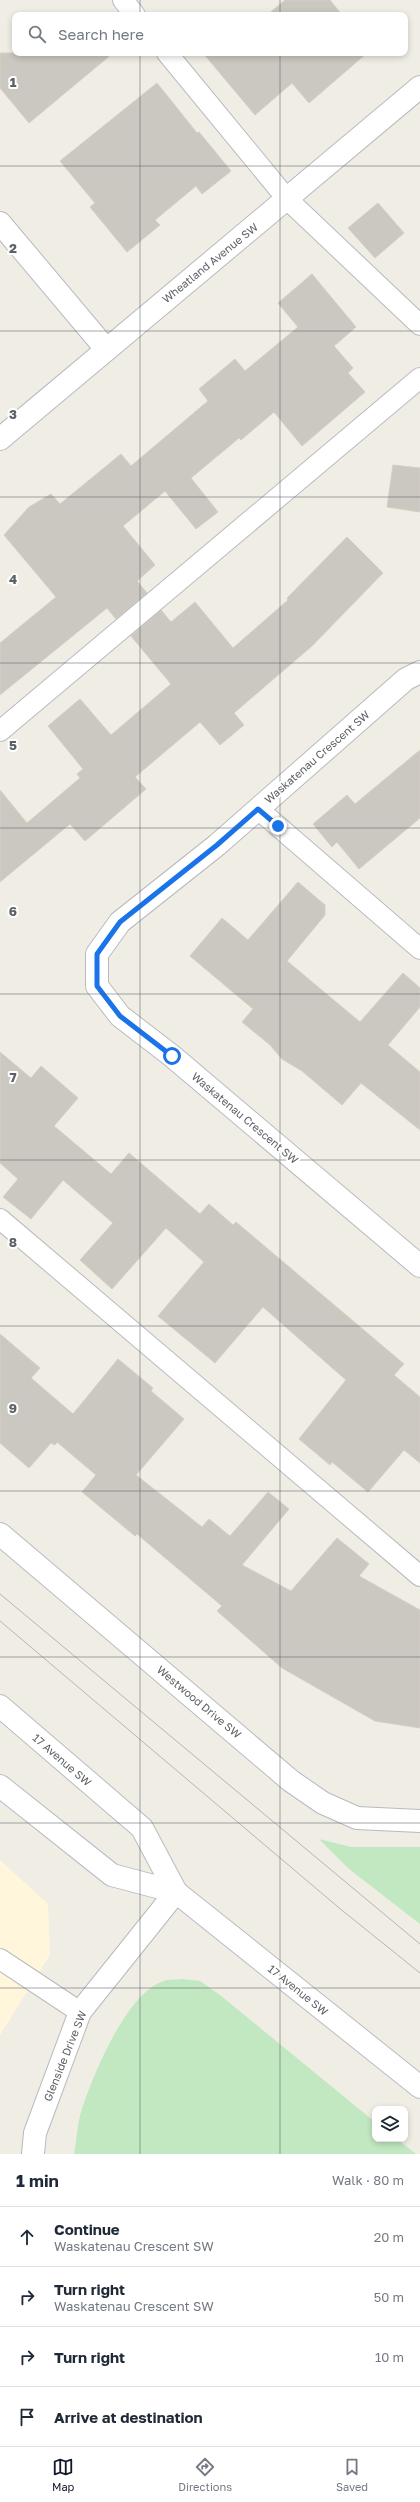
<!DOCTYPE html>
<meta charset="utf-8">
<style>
:root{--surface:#fff;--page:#f2f2f3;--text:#1f2937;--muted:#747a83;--line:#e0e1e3;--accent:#111827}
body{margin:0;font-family:"Golos Text",sans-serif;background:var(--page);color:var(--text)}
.controls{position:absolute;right:12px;bottom:12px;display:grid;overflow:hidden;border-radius:8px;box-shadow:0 2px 6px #0003}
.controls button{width:36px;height:36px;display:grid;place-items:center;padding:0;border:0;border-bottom:1px solid var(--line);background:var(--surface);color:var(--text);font:20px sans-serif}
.stop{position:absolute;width:12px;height:12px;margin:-9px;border:3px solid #1a73e8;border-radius:50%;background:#fff}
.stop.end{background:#1a73e8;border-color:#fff;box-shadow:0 1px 4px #0008}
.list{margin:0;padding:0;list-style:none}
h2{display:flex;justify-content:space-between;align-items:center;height:52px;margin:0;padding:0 16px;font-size:17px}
h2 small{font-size:13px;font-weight:400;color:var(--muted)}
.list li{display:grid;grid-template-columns:26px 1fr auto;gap:12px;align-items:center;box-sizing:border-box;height:60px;padding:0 16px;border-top:1px solid var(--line)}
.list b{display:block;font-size:15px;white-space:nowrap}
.list p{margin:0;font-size:13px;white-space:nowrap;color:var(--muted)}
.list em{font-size:13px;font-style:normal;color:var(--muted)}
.icon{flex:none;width:22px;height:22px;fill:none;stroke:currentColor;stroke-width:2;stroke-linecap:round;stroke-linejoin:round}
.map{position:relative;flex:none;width:420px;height:2154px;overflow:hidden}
.search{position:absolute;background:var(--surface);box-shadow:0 2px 6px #0003;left:12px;right:12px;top:12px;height:44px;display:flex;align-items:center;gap:10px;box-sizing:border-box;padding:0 14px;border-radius:8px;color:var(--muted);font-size:15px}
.sheet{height:292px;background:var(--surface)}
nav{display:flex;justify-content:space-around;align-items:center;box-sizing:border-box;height:56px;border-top:1px solid var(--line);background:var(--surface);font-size:11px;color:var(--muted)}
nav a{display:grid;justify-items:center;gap:2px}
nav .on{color:var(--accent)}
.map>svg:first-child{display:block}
</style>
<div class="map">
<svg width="420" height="2154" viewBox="0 0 420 2154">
<rect width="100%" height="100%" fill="#f0ede5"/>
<!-- commercial -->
<path fill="#fff6db" d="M0,1860L48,1904L50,1955L0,2035Z"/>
<!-- green -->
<g fill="#c1e8c0">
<path d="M319,1839L351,1847H420V1924L349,1869Z"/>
<path d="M182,1979L200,1981L220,1995L375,2122V2139H397L416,2154H74C77,2139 77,2123 82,2109C93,2075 127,1992 164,1981C169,1979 176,1980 182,1979Z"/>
</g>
<!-- building -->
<g fill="#cbc8c2" stroke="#d5cfc3">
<path d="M285,0H330L342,15H267Z"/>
<path d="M0,53H113L29,123L0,88Z"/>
<path d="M203,53H367L309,103L292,83L255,115Z"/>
<path d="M157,83L197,133L199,132L231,171L202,194L196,186L155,220L160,225L127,252L90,207L95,203L60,161Z"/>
<path d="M378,203L404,233L375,258L348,228Z"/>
<path d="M312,274L356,327L334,346L353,368L348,373L365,392L302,446L274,412L241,440L239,438L191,478L218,512L196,529L165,491L123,526L155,565L137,581L147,593L116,619L107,608L0,695V643L56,597L4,535L29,507L51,494L60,504L121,454L131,466L208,401L199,389L235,359L245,371L298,327L278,303Z"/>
<path d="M393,465L420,468V512L387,507Z"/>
<path d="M347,537L383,573L312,646L234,713L244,725L220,745L200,722L135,777L146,789L85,841L70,824L0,882V790L27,823L80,778L77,774L83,769L48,726L80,699L111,735L171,684L131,636L161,610L171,622L195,602L233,648L288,600L287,598Z"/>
<path d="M420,750V818L359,869L337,842L332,847L313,824L347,795L355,804Z"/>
<path d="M298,882L325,905V915L287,961L360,1022L403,973L420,988V1007L388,1045L420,1072V1130L361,1083L342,1105L302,1071L282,1059L270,1045L242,1022L253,1009L190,956L222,918L248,940Z"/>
<path d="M0,1052L31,1078L41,1066L78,1098L54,1126L111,1174L129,1153L200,1214L209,1204L233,1225L236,1222L404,1364L394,1375L420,1397V1463L404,1450L368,1492L332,1462L330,1465L299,1439L346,1380L263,1307L215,1363L158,1316L204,1262L166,1228L112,1289L80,1260L113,1223L63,1180L31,1219L3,1197L18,1179L0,1163Z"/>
<path d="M0,1334L40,1368L31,1378L73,1414L118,1359L153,1388L151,1391L184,1419L136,1475L202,1527L209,1519L230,1536L268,1492L289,1509L242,1565L291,1591L337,1538L369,1564L359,1576L420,1610V1728L375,1721L282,1668L217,1611L222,1606L137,1534L135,1536L82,1492L96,1475L57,1442L55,1445L51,1443L29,1468L0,1443Z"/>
</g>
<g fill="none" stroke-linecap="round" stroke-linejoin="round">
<defs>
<g id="lane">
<path d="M123,0L135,15"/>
<path d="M167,53L287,199L420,325"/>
<path d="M0,731L420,378"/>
<path d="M258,809L420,949"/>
<path d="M0,1219L420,1576"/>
<path d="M0,1959L80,2012"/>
</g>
<g id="street">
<path d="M0,223L106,349"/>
<path d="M0,439L420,87"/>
<path d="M420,672L406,679L217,845L120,922L97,954V986L120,1016L172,1056L420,1266"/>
<path d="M0,1534L291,1781L323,1803L357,1818L420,1821"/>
<path d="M33,2154L35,2133L80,2012L176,1892"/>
</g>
<g id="secondary">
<path d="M0,1706L142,1828L176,1892L420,2087"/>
<path d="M0,1786L112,1875L176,1892"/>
</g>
</defs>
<!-- lane casing -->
<use href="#lane" stroke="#b7bbbf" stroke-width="22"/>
<!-- street casing -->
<use href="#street" stroke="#b7bbbf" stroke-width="24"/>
<!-- secondary casing -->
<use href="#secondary" stroke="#b8bcc1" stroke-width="24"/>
<!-- lane -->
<use href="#lane" stroke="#fff" stroke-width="20"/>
<!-- street -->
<use href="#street" stroke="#fff" stroke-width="22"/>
<!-- secondary -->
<use href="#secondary" stroke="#fff" stroke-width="22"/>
<!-- tram -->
<g stroke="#b4b5b6" stroke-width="1">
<path d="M0,1594L420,1944"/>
<path d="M0,1621L338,1907L420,1973"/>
</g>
</g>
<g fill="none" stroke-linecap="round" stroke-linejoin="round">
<!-- route -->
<path stroke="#1a73e8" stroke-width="5" d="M172,1056L120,1016L97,986V954L120,922L217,845L258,809L278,826"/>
</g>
<!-- grid -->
<path fill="none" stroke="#5d6166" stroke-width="1" stroke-opacity="0.55" d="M140,0V15M280,0V15M140,53V2154M280,53V2154M0,166H420M0,331H420M0,497H420M0,663H420M0,828H420M0,994H420M0,1160H420M0,1326H420M0,1491H420M0,1657H420M0,1823H420M0,1988H420"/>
<g text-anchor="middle" stroke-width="4" stroke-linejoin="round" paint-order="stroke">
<!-- street labels -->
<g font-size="11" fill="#5d6166" stroke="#fff">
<text transform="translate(210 263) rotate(-39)" y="4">Wheatland Avenue SW</text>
<text transform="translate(317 757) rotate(-41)" y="4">Waskatenau Crescent SW</text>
<text transform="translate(245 1118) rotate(40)" y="4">Waskatenau Crescent SW</text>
<text transform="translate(199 1702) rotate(40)" y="4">Westwood Drive SW</text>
<text transform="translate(62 1760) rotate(41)" y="4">17 Avenue SW</text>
<text transform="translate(298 1990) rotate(39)" y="4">17 Avenue SW</text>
<text transform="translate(65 2056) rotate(-68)" y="4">Glenside Drive SW</text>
</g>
</g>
<g font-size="13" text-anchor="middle" font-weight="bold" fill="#5d6166" stroke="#fff" stroke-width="4" stroke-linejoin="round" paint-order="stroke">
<text x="13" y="87">1</text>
<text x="13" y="253">2</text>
<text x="13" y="419">3</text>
<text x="13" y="584">4</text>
<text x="13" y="750">5</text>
<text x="13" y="916">6</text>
<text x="13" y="1082">7</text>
<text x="13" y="1247">8</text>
<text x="13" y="1413">9</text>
</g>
</svg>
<div class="controls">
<button><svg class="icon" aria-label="layers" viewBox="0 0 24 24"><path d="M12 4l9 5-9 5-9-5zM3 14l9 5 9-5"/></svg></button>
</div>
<div class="stop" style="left:172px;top:1056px"></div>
<div class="stop end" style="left:278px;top:826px"></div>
<div class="search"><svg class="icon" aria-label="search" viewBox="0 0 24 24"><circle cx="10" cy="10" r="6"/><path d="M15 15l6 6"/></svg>Search here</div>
</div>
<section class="sheet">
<h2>1 min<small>Walk · 80 m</small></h2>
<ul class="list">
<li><svg class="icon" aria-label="ahead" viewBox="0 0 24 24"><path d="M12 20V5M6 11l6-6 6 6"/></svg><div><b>Continue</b><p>Waskatenau Crescent SW</p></div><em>20 m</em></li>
<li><svg class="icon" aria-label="right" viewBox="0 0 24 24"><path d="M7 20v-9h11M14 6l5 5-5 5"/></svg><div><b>Turn right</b><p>Waskatenau Crescent SW</p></div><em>50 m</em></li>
<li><svg class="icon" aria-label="right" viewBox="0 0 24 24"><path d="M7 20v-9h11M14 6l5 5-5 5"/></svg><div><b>Turn right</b></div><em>10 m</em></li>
<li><svg class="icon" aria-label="arrive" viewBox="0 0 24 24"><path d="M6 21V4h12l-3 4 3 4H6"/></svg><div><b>Arrive at destination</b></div></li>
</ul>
</section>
<nav>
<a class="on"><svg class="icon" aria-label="map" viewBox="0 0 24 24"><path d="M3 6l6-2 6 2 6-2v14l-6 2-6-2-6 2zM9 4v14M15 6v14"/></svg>Map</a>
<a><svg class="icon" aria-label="directions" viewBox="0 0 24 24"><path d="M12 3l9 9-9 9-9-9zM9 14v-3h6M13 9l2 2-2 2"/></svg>Directions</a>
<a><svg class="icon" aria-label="saved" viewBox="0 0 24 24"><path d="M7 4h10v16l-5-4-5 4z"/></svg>Saved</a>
</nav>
